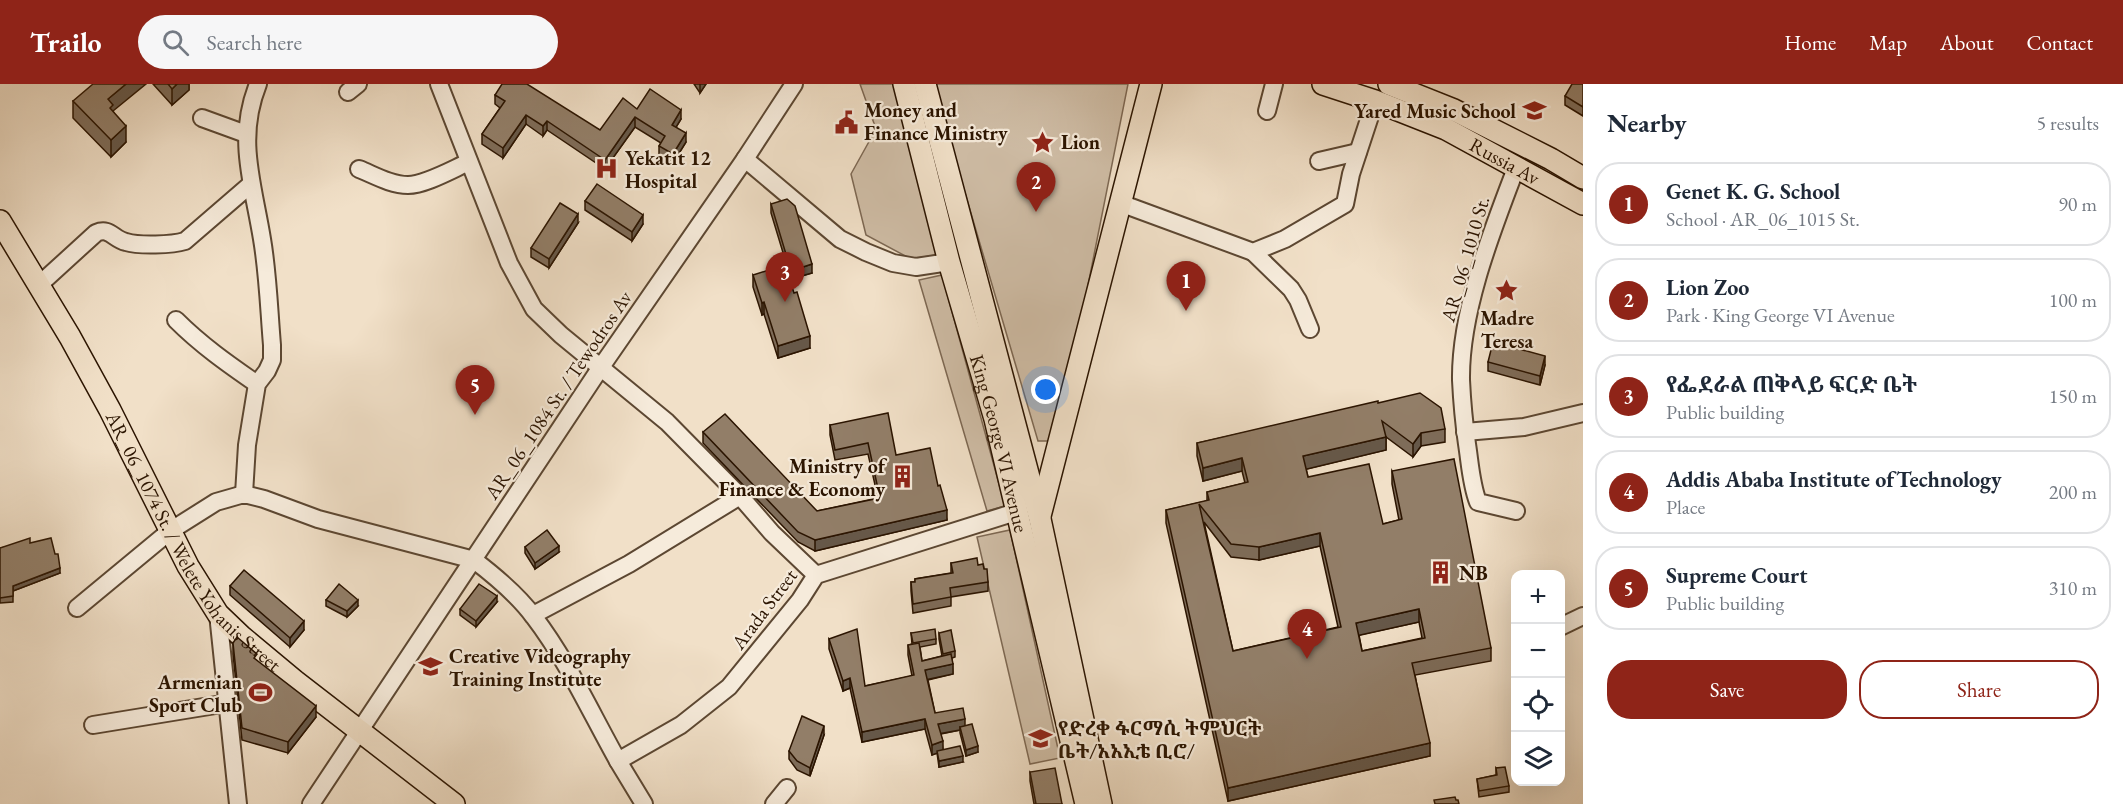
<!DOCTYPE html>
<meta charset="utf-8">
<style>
:root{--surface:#fff;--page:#f6f6f7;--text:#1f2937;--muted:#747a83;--line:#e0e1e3;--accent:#8f2418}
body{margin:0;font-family:"EB Garamond","Noto Serif Ethiopic",serif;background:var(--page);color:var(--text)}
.controls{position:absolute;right:18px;bottom:18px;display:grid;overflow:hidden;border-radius:12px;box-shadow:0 6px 24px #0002}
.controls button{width:54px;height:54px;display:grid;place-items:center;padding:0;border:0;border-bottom:2px solid var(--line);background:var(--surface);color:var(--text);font:30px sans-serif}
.you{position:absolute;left:1046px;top:306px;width:21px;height:21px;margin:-15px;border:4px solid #fff;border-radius:50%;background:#1a73e8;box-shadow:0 0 0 9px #1a73e833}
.badge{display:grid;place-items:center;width:39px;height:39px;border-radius:50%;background:var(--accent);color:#fff;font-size:20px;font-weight:700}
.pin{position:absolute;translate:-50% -50px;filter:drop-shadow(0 2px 3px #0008)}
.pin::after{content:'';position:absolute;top:32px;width:21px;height:18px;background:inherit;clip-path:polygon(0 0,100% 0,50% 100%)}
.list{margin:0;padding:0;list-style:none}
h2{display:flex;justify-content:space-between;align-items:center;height:78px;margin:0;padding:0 24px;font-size:26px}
h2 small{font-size:20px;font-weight:400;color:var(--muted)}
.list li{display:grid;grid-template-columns:39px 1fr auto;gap:18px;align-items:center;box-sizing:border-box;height:84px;margin:0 12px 12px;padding:0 12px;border:2px solid var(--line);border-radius:24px}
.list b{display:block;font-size:22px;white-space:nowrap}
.list p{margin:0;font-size:20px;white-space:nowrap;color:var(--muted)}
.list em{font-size:20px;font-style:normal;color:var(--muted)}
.actions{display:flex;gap:12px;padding:18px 24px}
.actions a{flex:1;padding:14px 0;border:2px solid var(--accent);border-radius:24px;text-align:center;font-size:21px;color:var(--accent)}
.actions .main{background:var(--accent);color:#fff}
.icon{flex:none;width:33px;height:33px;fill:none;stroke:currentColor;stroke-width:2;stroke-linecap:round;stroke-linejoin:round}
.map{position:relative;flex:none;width:1583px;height:720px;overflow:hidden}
header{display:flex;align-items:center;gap:36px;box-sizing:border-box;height:84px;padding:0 30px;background:var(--accent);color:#fff}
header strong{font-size:28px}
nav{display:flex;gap:33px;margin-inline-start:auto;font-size:21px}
.search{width:420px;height:54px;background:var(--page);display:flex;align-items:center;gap:15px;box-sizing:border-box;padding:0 21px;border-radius:33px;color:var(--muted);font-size:22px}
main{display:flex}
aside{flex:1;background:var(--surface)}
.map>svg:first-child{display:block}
</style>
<header>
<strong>Trailo</strong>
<div class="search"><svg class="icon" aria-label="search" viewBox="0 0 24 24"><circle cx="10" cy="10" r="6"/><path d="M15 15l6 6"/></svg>Search here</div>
<nav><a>Home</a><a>Map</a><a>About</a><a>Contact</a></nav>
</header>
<main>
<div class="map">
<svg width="1583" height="720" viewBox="0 0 1583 720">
<rect width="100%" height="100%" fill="#f1e0c8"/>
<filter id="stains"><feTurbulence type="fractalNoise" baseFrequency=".00333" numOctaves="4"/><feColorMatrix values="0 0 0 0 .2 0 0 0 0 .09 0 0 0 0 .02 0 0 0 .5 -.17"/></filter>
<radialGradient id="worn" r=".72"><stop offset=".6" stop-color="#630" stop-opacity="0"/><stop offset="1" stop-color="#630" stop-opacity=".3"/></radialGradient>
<!-- green -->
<g fill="#cfbda6" stroke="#7d6853" stroke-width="1.5">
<path d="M860,0H895L942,170L911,175L866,151L851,90L876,45Z"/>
<path d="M933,0H1128L1057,357H1038Z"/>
<path d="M942,191L1005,422L987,427L919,196Z"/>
<path d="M1010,446L1060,674L1030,680L977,453Z"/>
</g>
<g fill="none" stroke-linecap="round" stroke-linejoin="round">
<defs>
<g id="minor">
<path d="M439,0L509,179L534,225L561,251L667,338L740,412L772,449L816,491"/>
<path d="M348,8L358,0"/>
<path d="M1267,27L1274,0"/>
<path d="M202,34L246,50"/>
<path d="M745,75L840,155L866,168L893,179L916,183L949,178"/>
<path d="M1319,77L1358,68"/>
<path d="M359,85C374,91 391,101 408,101C425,101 453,85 469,78"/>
<path d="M1120,119L1253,168L1285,155L1345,120L1351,90L1375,17"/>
<path d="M1253,168L1291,205L1298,216L1310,245"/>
<path d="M40,200L96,149C110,143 113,155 126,158C139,162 172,161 185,157L251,100"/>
<path d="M176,236C201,261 228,280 257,300"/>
<path d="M1465,348L1524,343L1583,329"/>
<path d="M244,410L247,361L257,300L267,287L272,276V261C269,226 268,190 262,155C253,99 236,55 258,0"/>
<path d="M1516,427L1478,418C1471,400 1470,379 1467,360C1464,339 1462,317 1461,296C1460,227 1492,147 1516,84"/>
<path d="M77,524L170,447L216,418L244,410L264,415L318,435L474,476C495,492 518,511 534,533C567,576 591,629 618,677"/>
<path d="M218,530L238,720"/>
<path d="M533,531L629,480L740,412"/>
<path d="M1560,543L1583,532"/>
<path d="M93,641L228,619"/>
<path d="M311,720L601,283L745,75L794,0"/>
<path d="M644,720L618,677L681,641L729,603L800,516L816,491L1016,428"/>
<path d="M774,720L787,704"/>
</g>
<g id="major">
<path id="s1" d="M904,0L949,178L995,335L1086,720"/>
<path d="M925,0L1040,435L1101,720"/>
<path id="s2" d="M1323,0L1375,17L1446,45L1583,120"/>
<path d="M1389,0L1454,26L1551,75L1583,94"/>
<path id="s3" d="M0,137L70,253L110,326L188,482L218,530L241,552L295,597L454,720"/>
<path d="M1040,432L1151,0"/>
</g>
</defs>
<!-- minor casing -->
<use href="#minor" stroke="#5c4732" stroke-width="20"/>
<!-- major casing -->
<use href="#major" stroke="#2b1400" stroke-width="24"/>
<!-- minor -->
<use href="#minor" stroke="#f6ebdb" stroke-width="16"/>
<!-- major -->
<use href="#major" stroke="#f1e0c8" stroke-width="21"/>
</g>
<!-- wall -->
<g fill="#7e6c59" stroke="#2b1400" stroke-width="1.5" fill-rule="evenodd">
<path d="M153,0H189V6L172,21Z"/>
<path d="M694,0H706L700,9Z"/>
<path d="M1583,0V32L1565,21V12Z"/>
<path d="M495,11L600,46L637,25L681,35L676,43L686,58L673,79L659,71V62L661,59L635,43L605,85L547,46L543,52L526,40L503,74L482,60V50L500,24L495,20Z"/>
<path d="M73,17L113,27L126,58L111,73L73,34Z"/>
<path d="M585,117L643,140L632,157L585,126Z"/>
<path d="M771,120L812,189L791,195L771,129Z"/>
<path d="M578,139L549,184L531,173V164Z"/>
<path d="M753,191L810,264L778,274L764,230L762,231L753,203Z"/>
<path d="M1488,278L1545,281L1540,301L1488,287Z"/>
<path d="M1378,319L1445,345V358L1421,362L1413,373L1386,353V366L1306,385L1308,393L1383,440L1399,436L1392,400V387L1491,564V577L1415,591L1430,672L1228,717L1166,439V426L1207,417V408L1245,399L1242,387L1203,397L1197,372V359ZM1204,438L1231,473L1259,476L1320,462L1338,543L1233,567ZM1419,538L1422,554L1362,567L1359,551Z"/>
<path d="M830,341L896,371L938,402L947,436L815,467L798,458L703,359V348L817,427L878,414L868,370L835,376L830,351Z"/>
<path d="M30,459L60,489L13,507V518L0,519V464Z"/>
<path d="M525,463L559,468L535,485L525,469Z"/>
<path d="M951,479L978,481L984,485L988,498V507L951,513V522L913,529L911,507V498H915V495L951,489Z"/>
<path d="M230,502L304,546L290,563L230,511Z"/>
<path d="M326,516L358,522L347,533L326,522Z"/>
<path d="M497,518L476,543L460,531V525Z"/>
<path d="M911,549L936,555V560L920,563L922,577L942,572L939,555V549L955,567V573L952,574L953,590L928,596L935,629L965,642L978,668L966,672L960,649V646L941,650L943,666L963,678L939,683L937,669L932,671L925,645L862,658L850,604L843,607L829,565V555L865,602L912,592L908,571V561L912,560Z"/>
<path d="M233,559L257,577L316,633L288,669L242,656L233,570Z"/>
<path d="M824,651L810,692L797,686L789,675V667Z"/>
<path d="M1496,684L1509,702V708L1479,713L1477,695L1496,691Z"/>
<path d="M1030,688L1062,720H1034L1030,697Z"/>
</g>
<!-- shaded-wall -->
<g fill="#665849" stroke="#2b1400" stroke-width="1.5">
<path d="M126,0H146L113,27V38L108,15Z"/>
<path d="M177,0H189V6L172,21V5Z"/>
<path d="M700,0H706L700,9Z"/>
<path d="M681,26V35L672,50V41Z"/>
<path d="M526,31V40L503,74V64Z"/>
<path d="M635,33V43L605,85V76Z"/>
<path d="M547,37V46L543,52V42Z"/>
<path d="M126,42V58L111,73V56Z"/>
<path d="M686,49V58L673,79V70Z"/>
<path d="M578,130V139L549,184V175Z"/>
<path d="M643,131V140L632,157V148Z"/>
<path d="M812,180V189L791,195V187Z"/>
<path d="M764,218V230L762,231V219Z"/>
<path d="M810,252V264L778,274V262Z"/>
<path d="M1545,272V281L1540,301V292Z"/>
<path d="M1421,349V362L1413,373V360Z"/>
<path d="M1386,353V366L1303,386V372Z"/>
<path d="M1242,374V387L1203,397V384Z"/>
<path d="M947,426V436L815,467V456Z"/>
<path d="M1320,449V462L1259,476V463Z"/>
<path d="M559,462V468L535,485V479Z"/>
<path d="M60,484V489L13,507V502Z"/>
<path d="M497,512V518L476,543V537Z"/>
<path d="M358,516V522L347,533V527Z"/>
<path d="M1419,525V538L1356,552V539Z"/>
<path d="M304,537V546L290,563V554Z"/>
<path d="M953,580V590L925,596V586Z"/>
<path d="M850,594V604L843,607V597Z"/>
<path d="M316,622V633L288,669V658Z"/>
<path d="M925,635V645L862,658V648Z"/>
<path d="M965,635V645L960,643V646L938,650V640Z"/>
<path d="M824,642V651L810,692V684Z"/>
<path d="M943,657V667L932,671V661Z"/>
<path d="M1430,659V672L1228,717V704Z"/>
<path d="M978,662V668L966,672V666Z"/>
<path d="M963,672V678L939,683V677Z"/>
</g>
<!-- building -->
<g fill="#927e68" stroke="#2b1400" stroke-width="1.5" fill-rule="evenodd">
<path d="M93,0H126L108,15L113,21L110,24L126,42L111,56L73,17Z"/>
<path d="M168,0H177L172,5Z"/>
<path d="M502,0H527L600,46L623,14L637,25L650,5L681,26L672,41L686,49L673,70L659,62L665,52L635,33L605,76L547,37L543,42L526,31L503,64L482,50L505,17L495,11Z"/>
<path d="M1572,0H1583V23L1565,12Z"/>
<path d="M597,100L643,131L632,148L585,117Z"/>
<path d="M787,115L795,122L812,180L791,187L771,120Z"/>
<path d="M560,119L578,130L549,175L531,164Z"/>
<path d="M785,181L794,209L797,208L810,252L778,262L764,218L762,219L753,191Z"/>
<path d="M1493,258L1545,272L1540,292L1488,278Z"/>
<path d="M1420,309L1441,324L1445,345L1421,349L1413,360L1382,337L1386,353L1303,372L1308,393L1369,380L1383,440L1402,435L1392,387L1454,375L1491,564L1412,579L1430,659L1228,704L1166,426L1209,416L1207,408L1248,398L1242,374L1203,384L1197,359L1378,317V319ZM1199,420L1231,460L1259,463L1320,449L1341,543L1233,567ZM1419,525L1425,554L1362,567L1356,539Z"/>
<path d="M888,329L896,371L930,364L938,402L940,401L947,426L815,456L798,448L703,348L725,330L817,427L880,414L868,359L835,366L830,341Z"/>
<path d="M547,446L559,462L535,479L525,463Z"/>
<path d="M30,454V459L51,454L55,470H58L60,484L13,502V512L0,514V464Z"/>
<path d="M977,474L978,481L983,480L984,485H987L988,498L950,504L951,513L913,520L911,498H915V495L953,489L951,479Z"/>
<path d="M244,486L304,537L290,554L230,502Z"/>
<path d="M339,500L358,516L347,527L326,516Z"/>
<path d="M479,500L497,512L476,537L460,525Z"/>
<path d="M857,545L865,602L914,591L908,561L919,559L922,577L951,570L953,580L925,586L935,629L963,624L965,635L938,640L943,657L932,661L925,635L862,648L850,594L843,597L829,555Z"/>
<path d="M935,545L936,555L913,559L911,549Z"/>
<path d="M951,546L955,567L943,570L939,549Z"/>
<path d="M237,553L257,570L254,574L316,622L288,658L242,644L233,559Z"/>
<path d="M802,632L824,642L810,684L797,677L789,667Z"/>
<path d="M972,640L978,662L966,666L960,643Z"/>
<path d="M960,662L963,672L939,677L937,667Z"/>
<path d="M1505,683L1509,702L1479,707L1477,695L1497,691L1496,684Z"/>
<path d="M1055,684L1062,720H1036L1030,688Z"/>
<path d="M1455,713L1456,716H1458L1459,720H1435L1434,716Z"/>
</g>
<!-- icons -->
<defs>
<symbol id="university-bare" viewBox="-9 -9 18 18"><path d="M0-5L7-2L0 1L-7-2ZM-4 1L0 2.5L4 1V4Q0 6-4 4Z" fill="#8f2418" stroke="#f6ebdb" stroke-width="2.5" paint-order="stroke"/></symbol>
<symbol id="civic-bare" viewBox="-9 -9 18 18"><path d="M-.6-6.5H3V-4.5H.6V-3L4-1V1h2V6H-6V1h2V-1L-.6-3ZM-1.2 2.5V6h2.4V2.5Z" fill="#8f2418" stroke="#f6ebdb" stroke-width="2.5" paint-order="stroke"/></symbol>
<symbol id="sight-bare" viewBox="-9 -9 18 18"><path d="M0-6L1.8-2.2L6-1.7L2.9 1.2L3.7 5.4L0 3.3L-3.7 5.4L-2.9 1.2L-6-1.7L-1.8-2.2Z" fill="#8f2418" stroke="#f6ebdb" stroke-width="2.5" paint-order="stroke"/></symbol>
<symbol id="hospital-bare" viewBox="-9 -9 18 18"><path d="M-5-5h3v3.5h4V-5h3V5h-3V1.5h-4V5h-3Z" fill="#8f2418" stroke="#f6ebdb" stroke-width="2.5" paint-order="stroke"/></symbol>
<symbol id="building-bare" viewBox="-9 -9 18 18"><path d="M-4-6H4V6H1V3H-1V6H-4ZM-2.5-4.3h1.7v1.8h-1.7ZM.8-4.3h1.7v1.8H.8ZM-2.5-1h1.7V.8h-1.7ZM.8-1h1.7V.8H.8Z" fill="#8f2418" stroke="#f6ebdb" stroke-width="2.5" paint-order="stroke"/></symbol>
<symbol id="stadium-bare" viewBox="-9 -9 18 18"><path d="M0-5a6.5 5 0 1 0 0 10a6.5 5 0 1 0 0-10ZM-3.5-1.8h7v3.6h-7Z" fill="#8f2418" stroke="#f6ebdb" stroke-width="2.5" paint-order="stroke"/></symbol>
</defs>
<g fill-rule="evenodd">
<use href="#university-bare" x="1518" y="10" width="33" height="33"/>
<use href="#civic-bare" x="830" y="22" width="33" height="33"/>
<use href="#sight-bare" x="1026" y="42" width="33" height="33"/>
<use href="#hospital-bare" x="590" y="68" width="33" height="33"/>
<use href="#sight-bare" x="1490" y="190" width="33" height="33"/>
<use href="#building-bare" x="886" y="376" width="33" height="33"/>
<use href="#building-bare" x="1424" y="472" width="33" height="33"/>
<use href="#university-bare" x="414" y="566" width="33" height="33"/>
<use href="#stadium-bare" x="244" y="592" width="33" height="33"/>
<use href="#university-bare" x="1024" y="638" width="33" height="33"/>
</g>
<g text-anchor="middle" stroke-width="4.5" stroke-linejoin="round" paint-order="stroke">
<!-- poi labels -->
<g font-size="20" font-weight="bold" fill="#2b1400" stroke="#f6ebdb" text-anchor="start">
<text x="864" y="33">Money and<tspan x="864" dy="23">Finance Ministry</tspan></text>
<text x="1516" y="34" text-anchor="end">Yared Music School</text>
<text x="1061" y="65">Lion</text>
<text x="625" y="81">Yekatit 12<tspan x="625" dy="23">Hospital</tspan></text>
<text x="1507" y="241" text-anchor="middle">Madre<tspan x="1507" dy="23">Teresa</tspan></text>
<text x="885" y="389" text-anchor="end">Ministry of<tspan x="885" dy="23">Finance &amp; Economy</tspan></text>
<text x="1459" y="496">NB</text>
<text x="449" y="579">Creative Videography<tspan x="449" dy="23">Training Institute</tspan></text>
<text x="242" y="605" text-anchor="end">Armenian<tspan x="242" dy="23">Sport Club</tspan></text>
<text x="1058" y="651">የድረቀ ፋርማሲ ትምህርት<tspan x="1058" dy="23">ቤት/አአኢቴ ቢሮ/</tspan></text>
</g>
<!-- street labels -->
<g font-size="20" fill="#2b1400" stroke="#f6ebdb">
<text dy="7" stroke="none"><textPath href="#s2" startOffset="198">Russia Av</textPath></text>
<text transform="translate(1465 175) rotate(-74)" y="7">AR_06_1010 St.</text>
<text transform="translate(558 311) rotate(-56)" y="7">AR_06_1084 St. / Tewodros Av</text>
<text dy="7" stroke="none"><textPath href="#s1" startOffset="372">King George VI Avenue</textPath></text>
<text dy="7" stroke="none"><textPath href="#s3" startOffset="376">AR_06_1074 St. / Welete Yohanis Street</textPath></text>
<text transform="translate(764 525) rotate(-53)" y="7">Arada Street</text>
</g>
</g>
<rect width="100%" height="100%" filter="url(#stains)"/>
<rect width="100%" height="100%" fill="url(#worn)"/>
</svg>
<div class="controls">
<button>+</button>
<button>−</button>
<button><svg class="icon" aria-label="locate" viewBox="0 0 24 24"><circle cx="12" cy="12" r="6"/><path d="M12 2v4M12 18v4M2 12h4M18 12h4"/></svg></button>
<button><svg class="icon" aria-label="layers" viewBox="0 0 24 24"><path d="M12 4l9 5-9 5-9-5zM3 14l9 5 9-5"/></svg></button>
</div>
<div class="you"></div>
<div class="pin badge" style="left:1186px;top:227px">1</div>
<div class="pin badge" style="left:1036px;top:128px">2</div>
<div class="pin badge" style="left:785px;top:218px">3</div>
<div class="pin badge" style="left:1307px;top:575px">4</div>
<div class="pin badge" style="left:475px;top:331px">5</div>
</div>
<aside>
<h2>Nearby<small>5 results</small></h2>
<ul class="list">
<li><span class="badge">1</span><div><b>Genet K. G. School</b><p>School · AR_06_1015 St.</p></div><em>90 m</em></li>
<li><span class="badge">2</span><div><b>Lion Zoo</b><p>Park · King George VI Avenue</p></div><em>100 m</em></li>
<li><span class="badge">3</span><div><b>የፌደራል ጠቅላይ ፍርድ ቤት</b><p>Public building</p></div><em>150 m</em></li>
<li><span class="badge">4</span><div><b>Addis Ababa Institute ofTechnology</b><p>Place</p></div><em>200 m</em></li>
<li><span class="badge">5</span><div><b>Supreme Court</b><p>Public building</p></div><em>310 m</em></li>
</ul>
<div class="actions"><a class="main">Save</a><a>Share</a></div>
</aside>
</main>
